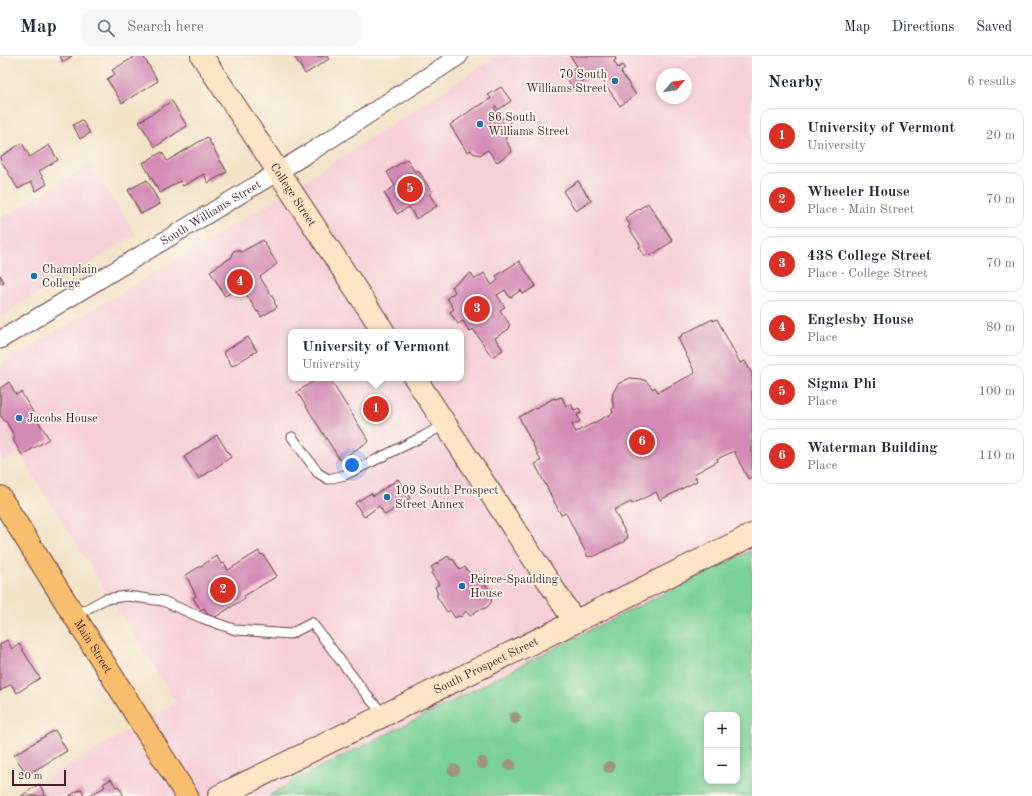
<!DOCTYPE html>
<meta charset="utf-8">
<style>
:root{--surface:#fff;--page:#f6f6f7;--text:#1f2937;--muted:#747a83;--line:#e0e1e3;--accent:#d93025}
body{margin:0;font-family:"Old Standard TT",serif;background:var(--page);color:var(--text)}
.controls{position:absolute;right:12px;bottom:12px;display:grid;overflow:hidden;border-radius:8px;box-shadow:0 2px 6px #0003}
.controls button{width:36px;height:36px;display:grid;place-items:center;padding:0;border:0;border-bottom:1px solid var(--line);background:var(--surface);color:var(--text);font:20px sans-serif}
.compass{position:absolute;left:656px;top:12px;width:36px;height:36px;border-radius:50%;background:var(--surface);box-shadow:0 2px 6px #0003;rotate:61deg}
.scale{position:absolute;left:12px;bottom:10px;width:54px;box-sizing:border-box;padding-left:4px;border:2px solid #4a1f2b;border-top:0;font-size:11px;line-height:14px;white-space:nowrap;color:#4a1f2b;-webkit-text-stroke:3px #fbf7ec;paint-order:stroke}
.you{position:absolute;left:352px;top:409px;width:14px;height:14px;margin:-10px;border:3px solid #fff;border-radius:50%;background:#1a73e8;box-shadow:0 0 0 6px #1a73e833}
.badge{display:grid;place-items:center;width:26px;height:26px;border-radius:50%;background:var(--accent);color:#fff;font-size:13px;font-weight:700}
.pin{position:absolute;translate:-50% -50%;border:2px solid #fff;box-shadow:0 1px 4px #0006}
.popup{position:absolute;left:288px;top:273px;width:176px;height:52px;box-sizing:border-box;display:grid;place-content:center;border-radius:8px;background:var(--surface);filter:drop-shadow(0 1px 3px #0005);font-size:13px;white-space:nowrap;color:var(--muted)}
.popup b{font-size:15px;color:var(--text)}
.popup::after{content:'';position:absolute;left:50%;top:100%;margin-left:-8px;border:8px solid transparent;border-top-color:var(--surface)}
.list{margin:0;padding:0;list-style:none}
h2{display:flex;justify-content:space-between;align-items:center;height:52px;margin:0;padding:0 16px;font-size:17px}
h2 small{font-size:13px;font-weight:400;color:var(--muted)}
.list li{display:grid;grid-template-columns:26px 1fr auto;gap:12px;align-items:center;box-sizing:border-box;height:56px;margin:0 8px 8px;padding:0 8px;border:1px solid var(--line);border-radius:12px}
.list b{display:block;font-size:15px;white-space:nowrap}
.list p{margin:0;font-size:13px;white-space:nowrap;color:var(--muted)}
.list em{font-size:13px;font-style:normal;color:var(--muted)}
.icon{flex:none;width:22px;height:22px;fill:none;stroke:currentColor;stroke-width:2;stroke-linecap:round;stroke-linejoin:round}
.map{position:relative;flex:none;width:752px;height:740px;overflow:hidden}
header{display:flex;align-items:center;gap:24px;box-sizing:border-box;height:56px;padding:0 20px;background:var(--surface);border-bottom:1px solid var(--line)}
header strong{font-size:19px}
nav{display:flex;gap:22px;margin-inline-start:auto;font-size:14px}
.search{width:280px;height:36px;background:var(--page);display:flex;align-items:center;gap:10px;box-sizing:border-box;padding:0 14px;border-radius:12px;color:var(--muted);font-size:15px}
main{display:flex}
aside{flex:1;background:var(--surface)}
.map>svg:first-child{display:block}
</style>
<header>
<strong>Map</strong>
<div class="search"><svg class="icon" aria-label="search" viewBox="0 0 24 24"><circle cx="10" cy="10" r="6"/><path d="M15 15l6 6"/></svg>Search here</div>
<nav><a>Map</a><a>Directions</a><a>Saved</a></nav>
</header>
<main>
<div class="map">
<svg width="752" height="740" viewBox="0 0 752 740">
<rect width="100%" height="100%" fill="#fbf7ec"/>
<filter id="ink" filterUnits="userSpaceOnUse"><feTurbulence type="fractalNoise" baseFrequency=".025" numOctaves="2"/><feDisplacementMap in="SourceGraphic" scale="8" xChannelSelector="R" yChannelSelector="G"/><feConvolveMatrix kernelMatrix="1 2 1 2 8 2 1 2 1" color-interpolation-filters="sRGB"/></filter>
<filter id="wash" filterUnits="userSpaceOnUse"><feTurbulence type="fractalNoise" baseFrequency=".012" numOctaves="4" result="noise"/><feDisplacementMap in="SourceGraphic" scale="16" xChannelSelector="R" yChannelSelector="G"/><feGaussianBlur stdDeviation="0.9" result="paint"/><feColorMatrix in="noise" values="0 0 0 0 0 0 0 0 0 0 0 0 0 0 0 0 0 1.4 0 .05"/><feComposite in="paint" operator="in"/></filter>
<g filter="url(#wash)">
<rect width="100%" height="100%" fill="#f3e4c9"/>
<!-- built -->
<g fill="#f6cfd7" fill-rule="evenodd">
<path d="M497,0H752V740H18L176,646L19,397L0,408V309L267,149ZM662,18H686V42H662ZM291,276H461V322H291ZM707,659H737V725H707Z"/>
<path d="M90,109L136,179L0,261V164Z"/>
</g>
<!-- green -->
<path fill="#79d197" stroke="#627861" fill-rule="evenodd" d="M752,494V740H269L296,723L431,656L576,581ZM707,659H737V725H707Z"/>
<g id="blocks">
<!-- building -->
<g fill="#d38ab4">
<path d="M60,0H72L63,6Z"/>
<path d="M136,0H143L158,25L122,47L107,23L115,18L112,14Z"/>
<path d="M294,0H327L329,3L305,18Z"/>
<path d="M570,0H615L616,4L614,5L618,12L622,9L625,13L621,16L636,39L620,50L597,16L573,32L564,19L577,10Z"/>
<path d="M501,31L511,45L498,54L496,50L494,51L500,62H506L510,66V72L505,76L508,80L505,82L512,96L497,106L488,94L480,99L473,97L471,94L467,96L450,69L477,50L478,51L491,42L488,39Z"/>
<path d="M172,45L187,70L155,91L139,66Z"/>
<path d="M82,64L90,77L80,83L73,69Z"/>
<path d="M207,81L227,116L208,127L204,118L183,130L180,125L160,137L143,107L162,96L167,105Z"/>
<path d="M22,87L30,101L49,89L58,104L39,115L47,128L36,135L31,126L18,133L0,103V101Z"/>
<path d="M407,103L415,116L418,114L432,136L429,138L437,150L416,163L409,151L397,158L384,137L395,130L387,116Z"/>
<path d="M147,124L160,148L141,158L128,134Z"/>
<path d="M578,125L591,145L576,155L563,135Z"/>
<path d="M648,147L673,185L650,200L649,198L645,200L639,191L641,190L628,171L630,169L625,162Z"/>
<path d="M263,184L277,208L260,221L275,245L274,246L277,251L261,261L258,255L257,256L242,231L225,240L210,215L232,201L233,195L238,194L241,196Z"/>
<path d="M519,205L536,230L523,238L521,234L510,242L505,234L497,239L505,251L500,254L510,269L508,271L509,273L495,282L503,294L492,301L473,273L470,276L463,265L458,268L450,256L454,253L447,242L455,236L452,230L471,217L475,223L484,217L492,229L498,224L496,220Z"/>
<path d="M0,219L4,226L0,228Z"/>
<path d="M713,263V265L717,263L740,307L745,305L752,318V421L748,423L734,395L717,403L718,405L694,418L697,425L660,444L656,436L632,448L631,446L614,454L628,482L624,484L625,485L593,501L592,500L588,501L566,457L561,459L535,408L541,405L519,361L554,342L555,343L562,341L566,350L571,348L574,354L579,352L581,357L577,359L580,365L572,369L576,376L613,357L612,353L614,352L612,343L613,337L618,328L630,322L640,323L646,325L653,333L655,331L658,336L695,317L678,282L682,280L681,279Z"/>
<path d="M248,281L257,295L232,310L223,296Z"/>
<path d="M318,322H329L369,385L340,404L297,336Z"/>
<path d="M9,326L16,339L21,336L49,383L22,399L13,384L15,382L6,365L5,366L0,359V332Z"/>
<path d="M217,379L231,401L199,423L184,401Z"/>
<path d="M398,423L410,442L385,459L379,450L364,461L355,447L371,437L373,440Z"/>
<path d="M259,495L261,499L263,498L277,520L244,540L245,542L211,564L204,552L201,554L193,542L196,540L186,519L217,500L221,508L224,507L228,514Z"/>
<path d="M448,500L451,504L453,503L460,514L465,511L469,517L475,518L477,522L480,520L492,539L491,547L486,552L478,554L470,560L466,555L461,561L458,560L455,562L450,554L447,556L436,539L438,538L435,531L439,528L431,517L434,515L431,511Z"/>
<path d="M7,584L12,593L19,588L40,622L17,637L11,628L0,635V588Z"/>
<path d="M55,674L67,695L27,719L14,699Z"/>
<path d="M111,723L116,731L118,730L124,740H89L105,731L103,728Z"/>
<path d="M39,728L46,740H21Z"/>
<path d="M81,733L85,740H69Z"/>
</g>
</g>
</g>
<g filter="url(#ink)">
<use href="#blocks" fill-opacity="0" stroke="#633d43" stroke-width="1"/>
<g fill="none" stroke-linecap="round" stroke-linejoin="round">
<defs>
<g id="lane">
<path d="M292,381L318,417L328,423L345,419L424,380L445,368"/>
<path d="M74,560L105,543L127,540L163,545L202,562L236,574L290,578L312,567L369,642L384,659"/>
</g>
<g id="street">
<path id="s1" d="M0,284L309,97L459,0"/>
</g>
<g id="secondary">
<path id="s2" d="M202,0L384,276"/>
<path d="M415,322L575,566"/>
<path id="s3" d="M219,740L752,479"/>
</g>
<g id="primary">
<path id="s4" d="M0,441L187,740"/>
</g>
</defs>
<!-- lane casing -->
<use href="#lane" stroke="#633d43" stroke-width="11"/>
<!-- street casing -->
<use href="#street" stroke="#633d43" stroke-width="19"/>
<!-- secondary casing -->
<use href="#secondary" stroke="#633d43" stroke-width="24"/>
<!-- primary casing -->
<use href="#primary" stroke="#633d43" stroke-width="24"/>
<!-- lane -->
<use href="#lane" stroke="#fff" stroke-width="9"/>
<!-- street -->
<use href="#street" stroke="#fff" stroke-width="17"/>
<!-- secondary -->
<use href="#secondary" stroke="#fde5c5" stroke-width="22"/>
<!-- primary -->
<use href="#primary" stroke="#f9be6d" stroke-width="22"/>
</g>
<!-- trees -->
<g fill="#9e9584">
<circle cx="515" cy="662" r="6"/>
<circle cx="482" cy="707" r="6"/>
<circle cx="510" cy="709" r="6"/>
<circle cx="609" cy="711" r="6"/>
<circle cx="454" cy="714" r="6"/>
</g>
</g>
<!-- markers -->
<g fill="#1f6fb2" stroke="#fbf7ec" stroke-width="1.5">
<circle cx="615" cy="25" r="4"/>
<circle cx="480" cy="68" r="4"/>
<circle cx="34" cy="220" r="4"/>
<circle cx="19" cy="362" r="4"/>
<circle cx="387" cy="441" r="4"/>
<circle cx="462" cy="530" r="4"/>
</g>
<g text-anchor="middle" stroke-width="3.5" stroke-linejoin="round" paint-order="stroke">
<!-- poi labels -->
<g font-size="12" fill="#4a1f2b" stroke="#fbf7ec" text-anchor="start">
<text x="607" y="22" text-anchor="end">70 South<tspan x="607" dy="14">Williams Street</tspan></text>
<text x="488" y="65">86 South<tspan x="488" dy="14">Williams Street</tspan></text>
<text x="42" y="217">Champlain<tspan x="42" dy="14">College</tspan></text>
<text x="27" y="366">Jacobs House</text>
<text x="395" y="438">109 South Prospect<tspan x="395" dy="14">Street Annex</tspan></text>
<text x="470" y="527">Peirce-Spaulding<tspan x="470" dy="14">House</tspan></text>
</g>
<!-- street labels -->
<g font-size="12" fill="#4a1f2b" stroke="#fbf7ec">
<text dy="4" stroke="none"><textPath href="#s2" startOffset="166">College Street</textPath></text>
<text dy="4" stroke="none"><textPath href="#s1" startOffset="246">South Williams Street</textPath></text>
<text dy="4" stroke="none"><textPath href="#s4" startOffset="176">Main Street</textPath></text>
<text dy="4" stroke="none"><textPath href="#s3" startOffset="297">South Prospect Street</textPath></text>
</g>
</g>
</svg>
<div class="controls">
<button>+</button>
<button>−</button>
</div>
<svg class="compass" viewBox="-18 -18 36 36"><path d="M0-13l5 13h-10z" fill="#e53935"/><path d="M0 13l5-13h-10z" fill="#747a83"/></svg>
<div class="scale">20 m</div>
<div class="you"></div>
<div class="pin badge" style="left:376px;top:353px">1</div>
<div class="popup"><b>University of Vermont</b>University</div>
<div class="pin badge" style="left:223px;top:534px">2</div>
<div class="pin badge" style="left:477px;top:253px">3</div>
<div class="pin badge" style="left:240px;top:226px">4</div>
<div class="pin badge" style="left:410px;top:133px">5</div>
<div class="pin badge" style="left:642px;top:386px">6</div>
</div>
<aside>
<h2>Nearby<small>6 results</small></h2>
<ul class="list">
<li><span class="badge">1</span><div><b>University of Vermont</b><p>University</p></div><em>20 m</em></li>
<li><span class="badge">2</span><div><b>Wheeler House</b><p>Place · Main Street</p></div><em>70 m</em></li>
<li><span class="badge">3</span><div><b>438 College Street</b><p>Place · College Street</p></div><em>70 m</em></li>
<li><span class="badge">4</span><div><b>Englesby House</b><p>Place</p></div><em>80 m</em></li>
<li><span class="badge">5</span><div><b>Sigma Phi</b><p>Place</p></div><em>100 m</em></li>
<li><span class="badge">6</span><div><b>Waterman Building</b><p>Place</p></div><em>110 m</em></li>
</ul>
</aside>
</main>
